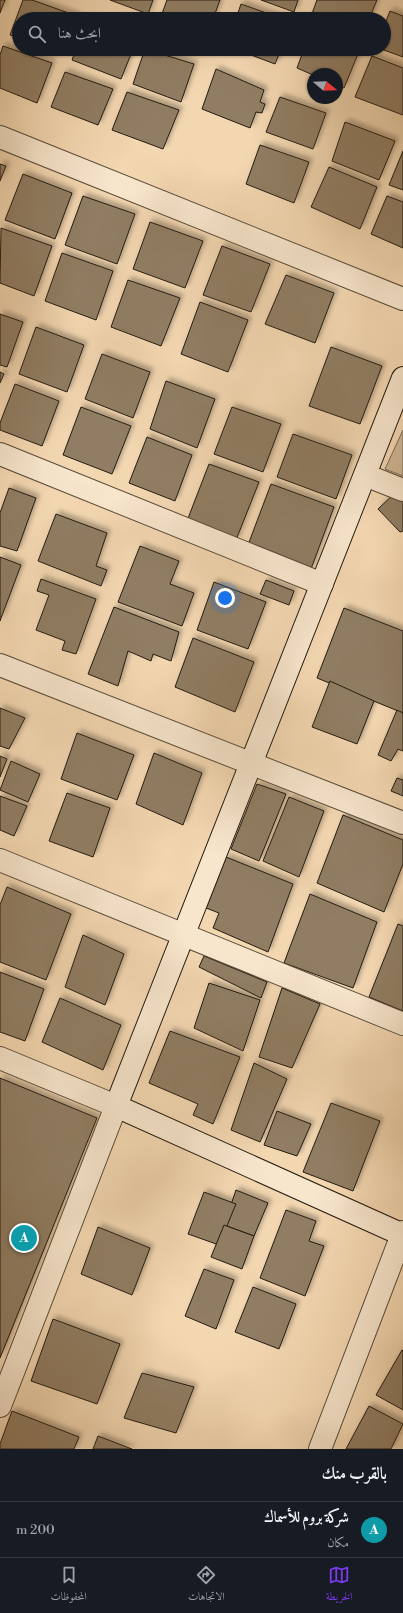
<!DOCTYPE html>
<html lang="ar">
<meta charset="utf-8">
<style>
:root{--surface:#171b24;--page:#20242c;--text:#f1f3f6;--muted:#9ea1a6;--line:#363941;--accent:#7c3aed}
body{margin:0;font-family:"Libre Bodoni",Amiri,serif;background:var(--page);color:var(--text);direction:rtl}
.compass{position:absolute;left:307px;top:68px;width:36px;height:36px;border-radius:50%;background:var(--surface);box-shadow:0 1px 3px #0004;rotate:109deg}
.you{position:absolute;left:225px;top:598px;width:14px;height:14px;margin:-10px;border:3px solid #fff;border-radius:50%;background:#1a73e8;box-shadow:0 0 0 6px #1a73e833}
.badge{display:grid;place-items:center;width:26px;height:26px;border-radius:50%;background:var(--accent);color:#fff;font-size:13px;font-weight:700}
.pin{position:absolute;translate:-50% -50%;border:2px solid #fff;box-shadow:0 1px 4px #0006}
.list{margin:0;padding:0;list-style:none}
h2{display:flex;justify-content:space-between;align-items:center;height:52px;margin:0;padding:0 16px;font-size:17px}
h2 small{font-size:13px;font-weight:400;color:var(--muted)}
.list li{display:grid;grid-template-columns:26px 1fr auto;gap:12px;align-items:center;box-sizing:border-box;height:56px;padding:0 16px;border-top:1px solid var(--line)}
.list b{display:block;font-size:15px;white-space:nowrap}
.list p{margin:0;font-size:13px;white-space:nowrap;color:var(--muted)}
.list em{font-size:13px;font-style:normal;color:var(--muted)}
.icon{flex:none;width:22px;height:22px;fill:none;stroke:currentColor;stroke-width:2;stroke-linecap:round;stroke-linejoin:round}
.map{position:relative;flex:none;width:403px;height:1449px;overflow:hidden;direction:ltr}
.search{position:absolute;background:var(--surface);box-shadow:0 1px 3px #0004;left:12px;right:12px;top:12px;height:44px;display:flex;align-items:center;gap:10px;box-sizing:border-box;padding:0 14px;border-radius:22px;color:var(--muted);font-size:15px}
.sheet{height:108px;background:var(--surface)}
nav{display:flex;justify-content:space-around;align-items:center;box-sizing:border-box;height:56px;border-top:1px solid var(--line);background:var(--surface);font-size:11px;color:var(--muted)}
nav a{display:grid;justify-items:center;gap:2px}
nav .on{color:var(--accent)}
.map>svg:first-child{display:block}
</style>
<div class="map">
<svg width="403" height="1449" viewBox="0 0 403 1449">
<defs>
<filter id="shadow"><feDropShadow dx="3.5" dy="-3.5" stdDeviation="2" flood-color="#0004"/></filter>
</defs>
<rect width="100%" height="100%" fill="#f3d7b1"/>
<filter id="stains"><feTurbulence type="fractalNoise" baseFrequency=".005" numOctaves="4"/><feColorMatrix values="0 0 0 0 .2 0 0 0 0 .09 0 0 0 0 .02 0 0 0 .5 -.17"/></filter>
<radialGradient id="worn" r=".72"><stop offset=".6" stop-color="#630" stop-opacity="0"/><stop offset="1" stop-color="#630" stop-opacity=".3"/></radialGradient>
<!-- green -->
<path fill="#d0b796" stroke="#7a6a54" d="M403,430V476L385,469Z"/>
<!-- building -->
<g fill="#907d64" stroke="#241c11" filter="url(#shadow)">
<path d="M0,0H5L0,13Z"/>
<path d="M23,0H32L77,16L76,19H19V38L10,35Z"/>
<path d="M110,0H153L148,14Z"/>
<path d="M167,0H220L213,19H160Z"/>
<path d="M261,0H298L294,12Z"/>
<path d="M317,0H377L369,19H310Z"/>
<path d="M241,4L283,19H236Z"/>
<path d="M390,11L403,16V57L381,49H384V26Z"/>
<path d="M3,46L52,63L37,103L0,88V55Z"/>
<path d="M48,49H64L62,54Z"/>
<path d="M76,49H133L121,79L72,60Z"/>
<path d="M145,49L194,64L181,102L133,84Z"/>
<path d="M235,49H281L275,64Z"/>
<path d="M304,49H360L344,88L337,85V74L313,75L297,68Z"/>
<path d="M372,56L403,68V115L355,97Z"/>
<path d="M216,69L264,90L260,102L265,104L262,113L256,112L250,128L202,109Z"/>
<path d="M65,72L113,89L98,125L51,107Z"/>
<path d="M127,92L179,110L163,149L112,130Z"/>
<path d="M280,97L326,113L313,149L266,132Z"/>
<path d="M345,122L395,141L379,180L332,161Z"/>
<path d="M260,145L309,162L294,203L246,184Z"/>
<path d="M403,151V190L389,185Z"/>
<path d="M0,164L6,166L0,181Z"/>
<path d="M329,167L377,187L360,229L311,207Z"/>
<path d="M23,174L72,193L55,239L5,220Z"/>
<path d="M83,196L135,214L117,264L65,245Z"/>
<path d="M387,196L403,202V248L371,234Z"/>
<path d="M150,222L203,241L185,288L133,269Z"/>
<path d="M1,228L52,246L34,296L0,283Z"/>
<path d="M222,246L270,264L251,312L203,295Z"/>
<path d="M62,253L113,271L96,320L45,301Z"/>
<path d="M286,275L334,293L315,343L265,324Z"/>
<path d="M128,280L180,298L161,346L111,327Z"/>
<path d="M200,302L248,320L228,372L181,354Z"/>
<path d="M0,314L23,322L7,367L0,365Z"/>
<path d="M36,327L84,345L67,392L19,374Z"/>
<path d="M331,347L382,366L360,424L309,406Z"/>
<path d="M102,354L150,372L133,418L85,399Z"/>
<path d="M0,372L4,374L0,383Z"/>
<path d="M166,381L215,399L197,448L150,429Z"/>
<path d="M15,384L59,401L42,446L0,430V423Z"/>
<path d="M81,407L131,426L112,474L63,455Z"/>
<path d="M232,407L281,424L263,472L214,454Z"/>
<path d="M293,434L352,455L336,499L277,477Z"/>
<path d="M147,437L192,455L175,501L129,483Z"/>
<path d="M209,464L259,482L236,540L187,521Z"/>
<path d="M271,484L334,507L311,569L248,545Z"/>
<path d="M9,488L36,498L17,551L0,546V513Z"/>
<path d="M395,493L403,496V531L400,532L378,509Z"/>
<path d="M56,514L107,533L96,566L107,570L101,586L38,561Z"/>
<path d="M140,546L179,561L170,584L194,593L182,626L118,602Z"/>
<path d="M0,557L21,565L0,621Z"/>
<path d="M41,579L96,599L76,654L62,650L65,641L36,630L49,595L37,591Z"/>
<path d="M266,580L294,591L289,605L260,594Z"/>
<path d="M214,582L266,602L248,649L197,630Z"/>
<path d="M114,607L179,632L171,661L153,654L151,661L128,651L118,686L88,674Z"/>
<path d="M344,608L403,631V713L317,678Z"/>
<path d="M193,638L254,662L235,712L175,687Z"/>
<path d="M330,681L374,701L357,744L312,727Z"/>
<path d="M0,708L25,718L9,749L0,746Z"/>
<path d="M397,710L403,713V751L398,749L391,761L378,755Z"/>
<path d="M77,733L134,755L117,800L61,779Z"/>
<path d="M154,753L202,773L183,825L136,804Z"/>
<path d="M0,756L7,759L0,777Z"/>
<path d="M11,761L40,774L28,802L0,790Z"/>
<path d="M397,778L403,780V796L391,791Z"/>
<path d="M257,784L286,794L259,861L231,849Z"/>
<path d="M67,793L110,808L93,857L49,841Z"/>
<path d="M0,796L27,806L14,836L0,830Z"/>
<path d="M289,797L324,811L299,877L263,861Z"/>
<path d="M343,815L403,840V864L384,912L317,883Z"/>
<path d="M226,857L293,884L268,952L213,928L219,913L206,908Z"/>
<path d="M7,887L71,914L46,980L0,962V905Z"/>
<path d="M310,894L377,922L353,988L284,963Z"/>
<path d="M398,924L403,926V1011L369,997Z"/>
<path d="M83,935L124,954L105,1005L65,987Z"/>
<path d="M204,956L267,982L261,998L199,967Z"/>
<path d="M0,972L44,989L25,1041L0,1032Z"/>
<path d="M209,983L260,1000L243,1051L194,1028Z"/>
<path d="M282,988L320,1004L292,1068L259,1057Z"/>
<path d="M60,998L121,1025L103,1070L42,1042Z"/>
<path d="M170,1031L240,1057L213,1124L193,1115L198,1104L149,1083Z"/>
<path d="M254,1063L287,1079L260,1142L231,1130Z"/>
<path d="M0,1078L97,1118L0,1358Z"/>
<path d="M331,1103L380,1121L353,1191L303,1172Z"/>
<path d="M277,1111L311,1124L297,1156L264,1145Z"/>
<path d="M236,1190L268,1203L254,1236L224,1225Z"/>
<path d="M204,1192L236,1204L219,1245L188,1234Z"/>
<path d="M286,1210L316,1221L309,1241L324,1246L305,1296L260,1278Z"/>
<path d="M224,1225L254,1236L242,1269L211,1257Z"/>
<path d="M98,1227L150,1248L132,1295L81,1274Z"/>
<path d="M204,1269L234,1280L216,1329L185,1316Z"/>
<path d="M253,1287L296,1304L279,1349L235,1332Z"/>
<path d="M53,1319L120,1344L97,1404L31,1381Z"/>
<path d="M402,1350L403,1351V1410L376,1395Z"/>
<path d="M142,1373L194,1387L176,1433L124,1418Z"/>
<path d="M369,1406L403,1424L391,1449H346Z"/>
<path d="M12,1411L79,1437L74,1449H0V1444Z"/>
<path d="M98,1436L132,1449H93Z"/>
</g>
<g fill="none" stroke-linecap="round" stroke-linejoin="round">
<defs>
<g id="street">
<path d="M0,137L403,299"/>
<path d="M0,454L322,584"/>
<path d="M365,475L403,490"/>
<path d="M0,665L403,823"/>
<path d="M0,860L403,1024"/>
<path d="M0,1058L116,1106L0,1406"/>
<path d="M320,1449L403,1232"/>
</g>
<path id="secondary" d="M403,378L116,1106L403,1235"/>
</defs>
<!-- street casing -->
<use href="#street" stroke="#584b39" stroke-width="24"/>
<!-- secondary casing -->
<use href="#secondary" stroke="#241c11" stroke-width="24"/>
<!-- street -->
<use href="#street" stroke="#f7e5cc" stroke-width="22"/>
<!-- secondary -->
<use href="#secondary" stroke="#f7e5cc" stroke-width="22"/>
</g>
<rect width="100%" height="100%" filter="url(#stains)"/>
<rect width="100%" height="100%" fill="url(#worn)"/>
</svg>
<svg class="compass" viewBox="-18 -18 36 36"><path d="M0-13l5 13h-10z" fill="#e53935"/><path d="M0 13l5-13h-10z" fill="#9ea1a6"/></svg>
<div class="you"></div>
<div class="pin badge" style="left:24px;top:1238px;background:#0f9aa8">A</div>
<div class="search"><svg class="icon" aria-label="search" viewBox="0 0 24 24"><circle cx="10" cy="10" r="6"/><path d="M15 15l6 6"/></svg>ابحث هنا</div>
</div>
<section class="sheet">
<h2>بالقرب منك<small></small></h2>
<ul class="list">
<li><span class="badge" style="background:#0f9aa8">A</span><div><b>شركة بروم للأسماك</b><p>مكان</p></div><em>200 m</em></li>
</ul>
</section>
<nav>
<a class="on"><svg class="icon" aria-label="map" viewBox="0 0 24 24"><path d="M3 6l6-2 6 2 6-2v14l-6 2-6-2-6 2zM9 4v14M15 6v14"/></svg>الخريطة</a>
<a><svg class="icon" aria-label="directions" viewBox="0 0 24 24"><path d="M12 3l9 9-9 9-9-9zM9 14v-3h6M13 9l2 2-2 2"/></svg>الاتجاهات</a>
<a><svg class="icon" aria-label="saved" viewBox="0 0 24 24"><path d="M7 4h10v16l-5-4-5 4z"/></svg>المحفوظات</a>
</nav>
